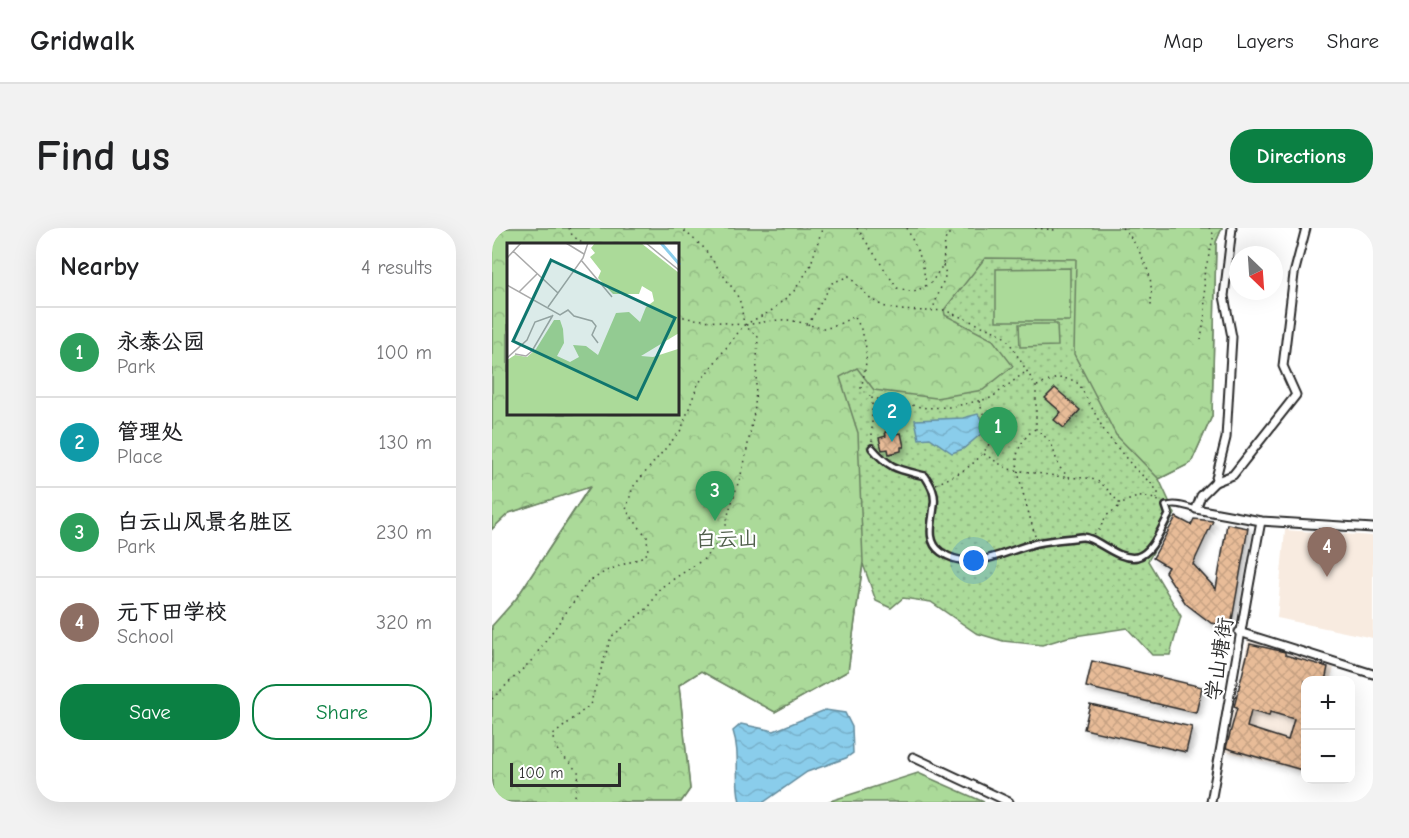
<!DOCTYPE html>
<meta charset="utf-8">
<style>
:root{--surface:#fff;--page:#f2f2f2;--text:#202124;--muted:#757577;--line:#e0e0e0;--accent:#0b8043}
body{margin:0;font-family:"Comic Neue","LXGW WenKai TC",sans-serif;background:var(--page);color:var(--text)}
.controls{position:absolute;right:18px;bottom:18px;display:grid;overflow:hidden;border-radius:12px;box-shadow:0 6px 24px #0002}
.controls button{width:54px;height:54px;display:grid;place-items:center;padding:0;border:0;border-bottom:2px solid var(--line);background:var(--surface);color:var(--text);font:30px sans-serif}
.compass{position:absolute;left:737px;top:18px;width:54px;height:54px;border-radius:50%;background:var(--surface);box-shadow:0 6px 24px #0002;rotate:155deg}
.scale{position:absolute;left:18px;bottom:15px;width:111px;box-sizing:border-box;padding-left:6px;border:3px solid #2b2b2b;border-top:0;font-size:16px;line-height:21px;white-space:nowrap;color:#2b2b2b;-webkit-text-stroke:4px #fff;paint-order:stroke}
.you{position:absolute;left:482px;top:333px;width:21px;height:21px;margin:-15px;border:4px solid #fff;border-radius:50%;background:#1a73e8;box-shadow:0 0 0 9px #1a73e833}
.badge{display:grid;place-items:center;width:39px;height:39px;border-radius:50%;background:var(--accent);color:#fff;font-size:20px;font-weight:700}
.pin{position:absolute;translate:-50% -50px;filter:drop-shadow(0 2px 3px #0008)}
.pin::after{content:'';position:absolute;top:32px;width:21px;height:18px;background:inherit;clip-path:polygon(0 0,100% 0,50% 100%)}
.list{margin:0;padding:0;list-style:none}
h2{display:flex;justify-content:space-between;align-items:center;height:78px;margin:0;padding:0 24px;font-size:26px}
h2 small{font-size:20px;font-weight:400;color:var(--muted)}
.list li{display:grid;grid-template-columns:39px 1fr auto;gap:18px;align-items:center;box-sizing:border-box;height:90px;padding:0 24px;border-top:2px solid var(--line)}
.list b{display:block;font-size:22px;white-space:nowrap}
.list p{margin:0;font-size:20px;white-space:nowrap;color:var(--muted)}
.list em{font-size:20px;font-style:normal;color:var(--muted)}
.actions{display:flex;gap:12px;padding:18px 24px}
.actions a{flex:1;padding:14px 0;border:2px solid var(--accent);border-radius:24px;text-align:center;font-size:21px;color:var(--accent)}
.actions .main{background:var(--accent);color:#fff}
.map{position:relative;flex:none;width:881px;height:574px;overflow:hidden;border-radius:24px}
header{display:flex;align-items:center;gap:36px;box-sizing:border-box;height:84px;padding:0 30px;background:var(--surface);border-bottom:2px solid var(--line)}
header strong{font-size:28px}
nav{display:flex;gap:33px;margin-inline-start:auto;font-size:21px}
.intro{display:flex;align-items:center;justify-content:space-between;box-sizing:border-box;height:144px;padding:0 36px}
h1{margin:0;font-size:42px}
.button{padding:15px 27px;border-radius:24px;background:var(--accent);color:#fff;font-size:21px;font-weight:700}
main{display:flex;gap:36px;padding:0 36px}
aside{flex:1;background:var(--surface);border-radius:24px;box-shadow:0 6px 24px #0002}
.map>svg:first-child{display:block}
</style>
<header>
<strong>Gridwalk</strong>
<nav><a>Map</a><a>Layers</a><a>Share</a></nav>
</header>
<div class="intro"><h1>Find us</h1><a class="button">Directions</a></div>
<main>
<aside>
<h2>Nearby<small>4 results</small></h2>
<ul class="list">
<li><span class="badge" style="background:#2e9e5b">1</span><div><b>永泰公园</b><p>Park</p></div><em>100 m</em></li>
<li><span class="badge" style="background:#0f9aa8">2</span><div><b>管理处</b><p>Place</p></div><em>130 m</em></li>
<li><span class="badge" style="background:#2e9e5b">3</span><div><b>白云山风景名胜区</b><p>Park</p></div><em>230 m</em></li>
<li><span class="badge" style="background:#8d6e63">4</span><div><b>元下田学校</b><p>School</p></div><em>320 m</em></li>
</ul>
<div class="actions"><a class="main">Save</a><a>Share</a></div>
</aside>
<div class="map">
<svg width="881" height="574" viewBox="0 0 881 574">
<defs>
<pattern id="grass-dots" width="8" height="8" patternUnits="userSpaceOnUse" patternTransform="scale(1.5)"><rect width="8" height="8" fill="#abda99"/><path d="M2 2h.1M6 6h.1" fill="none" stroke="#93bb84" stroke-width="1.8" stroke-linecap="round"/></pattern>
<pattern id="forest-crowns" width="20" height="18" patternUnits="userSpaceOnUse" patternTransform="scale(1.5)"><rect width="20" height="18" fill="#abda99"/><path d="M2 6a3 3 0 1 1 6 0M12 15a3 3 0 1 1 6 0" fill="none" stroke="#93bb84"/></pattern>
<pattern id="water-waves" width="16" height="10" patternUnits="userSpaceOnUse" patternTransform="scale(1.5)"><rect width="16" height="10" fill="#8acdeb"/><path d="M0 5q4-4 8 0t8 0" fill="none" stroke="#77b0ca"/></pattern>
<pattern id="building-cross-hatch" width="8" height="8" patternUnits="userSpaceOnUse" patternTransform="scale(1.5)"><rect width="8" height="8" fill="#e8bc98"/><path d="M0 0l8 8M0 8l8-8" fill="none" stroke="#c7a283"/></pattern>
<filter id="shadow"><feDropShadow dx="3.5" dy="3.5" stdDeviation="3" flood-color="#0004"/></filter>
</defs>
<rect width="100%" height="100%" fill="#fff"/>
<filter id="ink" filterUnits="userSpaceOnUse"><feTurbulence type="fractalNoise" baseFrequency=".0167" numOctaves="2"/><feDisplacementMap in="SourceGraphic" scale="12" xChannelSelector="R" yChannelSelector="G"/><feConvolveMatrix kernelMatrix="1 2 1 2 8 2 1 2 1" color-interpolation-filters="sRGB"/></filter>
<g filter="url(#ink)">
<!-- built -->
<g fill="#f8ebe0">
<path d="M793,302L881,308V410L785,390Z"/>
<path d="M756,413L842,440L838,452H814L812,544L733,523Z"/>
</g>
<!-- grass -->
<path fill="url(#grass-dots)" stroke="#6b8262" stroke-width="1.5" fill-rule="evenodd" d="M0,0H730L724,14L720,188L699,235L667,251L683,286L656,333L689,388L678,427H660L635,400L576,409L550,417L511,413L484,405L439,374L411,370L399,380L384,373L371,336L356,443L283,484L209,443L187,457L198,561L189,574H0V398L24,371L98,258L17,285L0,301ZM16,16H186V186H16Z"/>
<!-- forest -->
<g fill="url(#forest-crowns)" stroke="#6b8262" stroke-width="1.5" fill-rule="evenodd">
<path d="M0,0H730L724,14L720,188L699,235L667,251L624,207L582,126L584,31L493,30L452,82L453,87L501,112L521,138L491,162L444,170L382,162L365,140L348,149L366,205L371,334L356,443L283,484L209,443L187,457L198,561L189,574H0V398L24,371L98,259L17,285L0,301ZM16,16H186V186H16Z"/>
<path d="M426,545L492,574H335Z"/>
</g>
<!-- pitch -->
<g fill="#abda99" stroke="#6b8262" stroke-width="1.5">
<path d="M578,40V93H504V41Z"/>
<path d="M527,96H565L566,118L528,119Z"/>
</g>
<!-- water -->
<g fill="url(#water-waves)" stroke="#648c9e" stroke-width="1.5">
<path d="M486,186L490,193L489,206L471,221L460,225L438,210L427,211L423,192L471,190Z"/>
<path d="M333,482L353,485L360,499L361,525L354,530L315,544L272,574H248C242,551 249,526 241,503L249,496L282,503Z"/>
</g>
<!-- building -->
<g fill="url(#building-cross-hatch)" stroke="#2b2b2b" stroke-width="1.5" fill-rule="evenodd" filter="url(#shadow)">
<path d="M563,160L588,182L572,200L562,192L569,184L553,170Z"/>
<path d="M400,203L401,206L409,205L412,219H409V223L397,226L396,221L390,222L387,210L394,208L393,204Z"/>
<path d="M684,289L699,297L702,291L721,293L701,336L724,361L735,296L756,300L739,398L719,395L694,376L673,344L676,339L661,330Z"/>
<path d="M758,416L793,424V427L836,439L833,453H813V531L810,542L734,520L745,480L742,479ZM759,483L777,488L778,484L802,491L796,512L755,499Z"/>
<path d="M600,433L710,459L704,485L594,459Z"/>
<path d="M598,476L700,499L694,524L592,501Z"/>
</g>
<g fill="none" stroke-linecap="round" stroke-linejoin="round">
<defs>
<path id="service" d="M674,278C684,274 694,279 704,281"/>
<path id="pedestrian" d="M380,220C399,242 406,241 433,248C439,257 444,266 442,277C441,293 433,313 449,324C480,346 513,322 545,315C559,312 575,311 590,309C603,308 625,333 645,329C661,325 669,300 677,287L674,278"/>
<g id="minor">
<path d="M740,0L732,68L740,109L734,210L723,254L709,268L704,281L769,293L881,300"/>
<path d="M723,254L741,247L804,167L791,138L802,46L814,0"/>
<path d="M747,404L881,446"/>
<path d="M421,529L517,574"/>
<path d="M719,574C736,481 751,387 769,293"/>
</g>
</defs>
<!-- service casing -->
<use href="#service" stroke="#2b2b2b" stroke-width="8"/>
<!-- pedestrian casing -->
<use href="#pedestrian" stroke="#2b2b2b" stroke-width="10"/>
<!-- minor casing -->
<use href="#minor" stroke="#2b2b2b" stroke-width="11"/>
<!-- path -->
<g stroke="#2b2b2b" stroke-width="1.5" stroke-dasharray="1.5 4.5" stroke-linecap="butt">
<path d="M77,0L80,7L91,16"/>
<path d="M365,0L405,60L422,64L439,55L451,37L453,12L461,0"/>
<path d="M415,0L430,33L434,56"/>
<path d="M543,0L563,2L567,0"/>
<path d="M630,0C640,6 656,39 658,50C660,60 659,70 659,80"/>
<path d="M451,37L454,46L440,83L452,82L509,106L517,114L544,158V201C550,206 558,212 561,220C566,236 565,240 579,250C609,248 610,256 629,277C642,267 656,266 670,275"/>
<path d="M186,86L194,90L250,97"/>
<path d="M254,97C267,95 284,91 296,92C331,97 326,109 362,88C378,113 376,133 369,160L380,170"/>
<path d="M316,97L340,55L357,48C388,84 394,82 440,83"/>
<path d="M709,112L713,85L712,47L722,7L717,0"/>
<path d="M545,158L565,150L578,151L587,156L614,206L643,241L661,257L666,265L665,271"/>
<path d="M543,201C534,207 527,217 525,228C524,248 538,287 543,308"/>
<path d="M380,213V170L435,180L459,179L499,170L532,145"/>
<path d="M492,226L516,241L578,250"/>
<path d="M444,256C470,245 492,233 502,205L498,194L492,188L487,173"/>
<path d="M602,306L606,304L614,288L629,277"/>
<path d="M0,471L40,432L95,355L114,343L146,331L156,325L155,309L134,282L141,259L189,202L206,156L252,97L279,83L302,63L318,39L330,1L332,0"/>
<path d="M82,574L87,545L66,523L60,508L98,477L119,409L157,379L168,360L212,331L232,307L237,283L252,237L263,179L266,109L252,97L249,76L244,65L211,19L189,0"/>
</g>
<!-- service -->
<use href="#service" stroke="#fff" stroke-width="4"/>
<!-- pedestrian -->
<use href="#pedestrian" stroke="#fff" stroke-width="5"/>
<!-- minor -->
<use href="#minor" stroke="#fff" stroke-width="7"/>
</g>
</g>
<g text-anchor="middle" stroke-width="4.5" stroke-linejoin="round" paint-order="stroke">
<!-- park labels -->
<g font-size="21" fill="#51604c" stroke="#fff">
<text x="235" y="318">白云山</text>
</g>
<!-- street labels -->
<g font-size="21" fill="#2b2b2b" stroke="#fff">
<text transform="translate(727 431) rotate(-81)" y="7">学山塘街</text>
</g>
</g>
<!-- overview -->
<g transform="translate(15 15)">
<rect width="172" height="172" fill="#fff"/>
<path d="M88,0H134L172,30V90L134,113L146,114L171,106L172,102V172H0V117L8,112L20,114L29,106L47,77H53L56,86L57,100L50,113L63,119L72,114L66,102L79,103L91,112L109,70L122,69L133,79L139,64L147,58L145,49L135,43L132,51H106L91,35L94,28L83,14L88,10L84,5Z" fill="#abda99"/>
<path fill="none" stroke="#8acdeb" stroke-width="3" d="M154,0L173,22"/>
<path fill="none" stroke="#aaa" stroke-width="1.5" d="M59,0L77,11M139,0L173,28M6,8L51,50M0,15L14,0M74,17L105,54M0,42L53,72L61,67L67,73L85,78L89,83L85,92L91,100M12,49L30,31M41,64L76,15L81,0M8,111L19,113L25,108L46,72M0,115L20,97L28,79L45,73"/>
<path fill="#0f766e" fill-opacity="0.15" stroke="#0f766e" stroke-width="3" d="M44,17L168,75L130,156L6,98Z"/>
<rect width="172" height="172" fill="none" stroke="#2b2b2b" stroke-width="3"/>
</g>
</svg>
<div class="controls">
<button>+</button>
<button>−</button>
</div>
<svg class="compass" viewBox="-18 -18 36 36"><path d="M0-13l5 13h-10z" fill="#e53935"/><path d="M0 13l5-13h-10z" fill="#757577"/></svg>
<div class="scale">100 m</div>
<div class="you"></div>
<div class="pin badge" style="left:506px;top:229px;background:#2e9e5b">1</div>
<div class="pin badge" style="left:400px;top:214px;background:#0f9aa8">2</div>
<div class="pin badge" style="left:223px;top:293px;background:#2e9e5b">3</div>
<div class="pin badge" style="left:835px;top:349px;background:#8d6e63">4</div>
</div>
</main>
